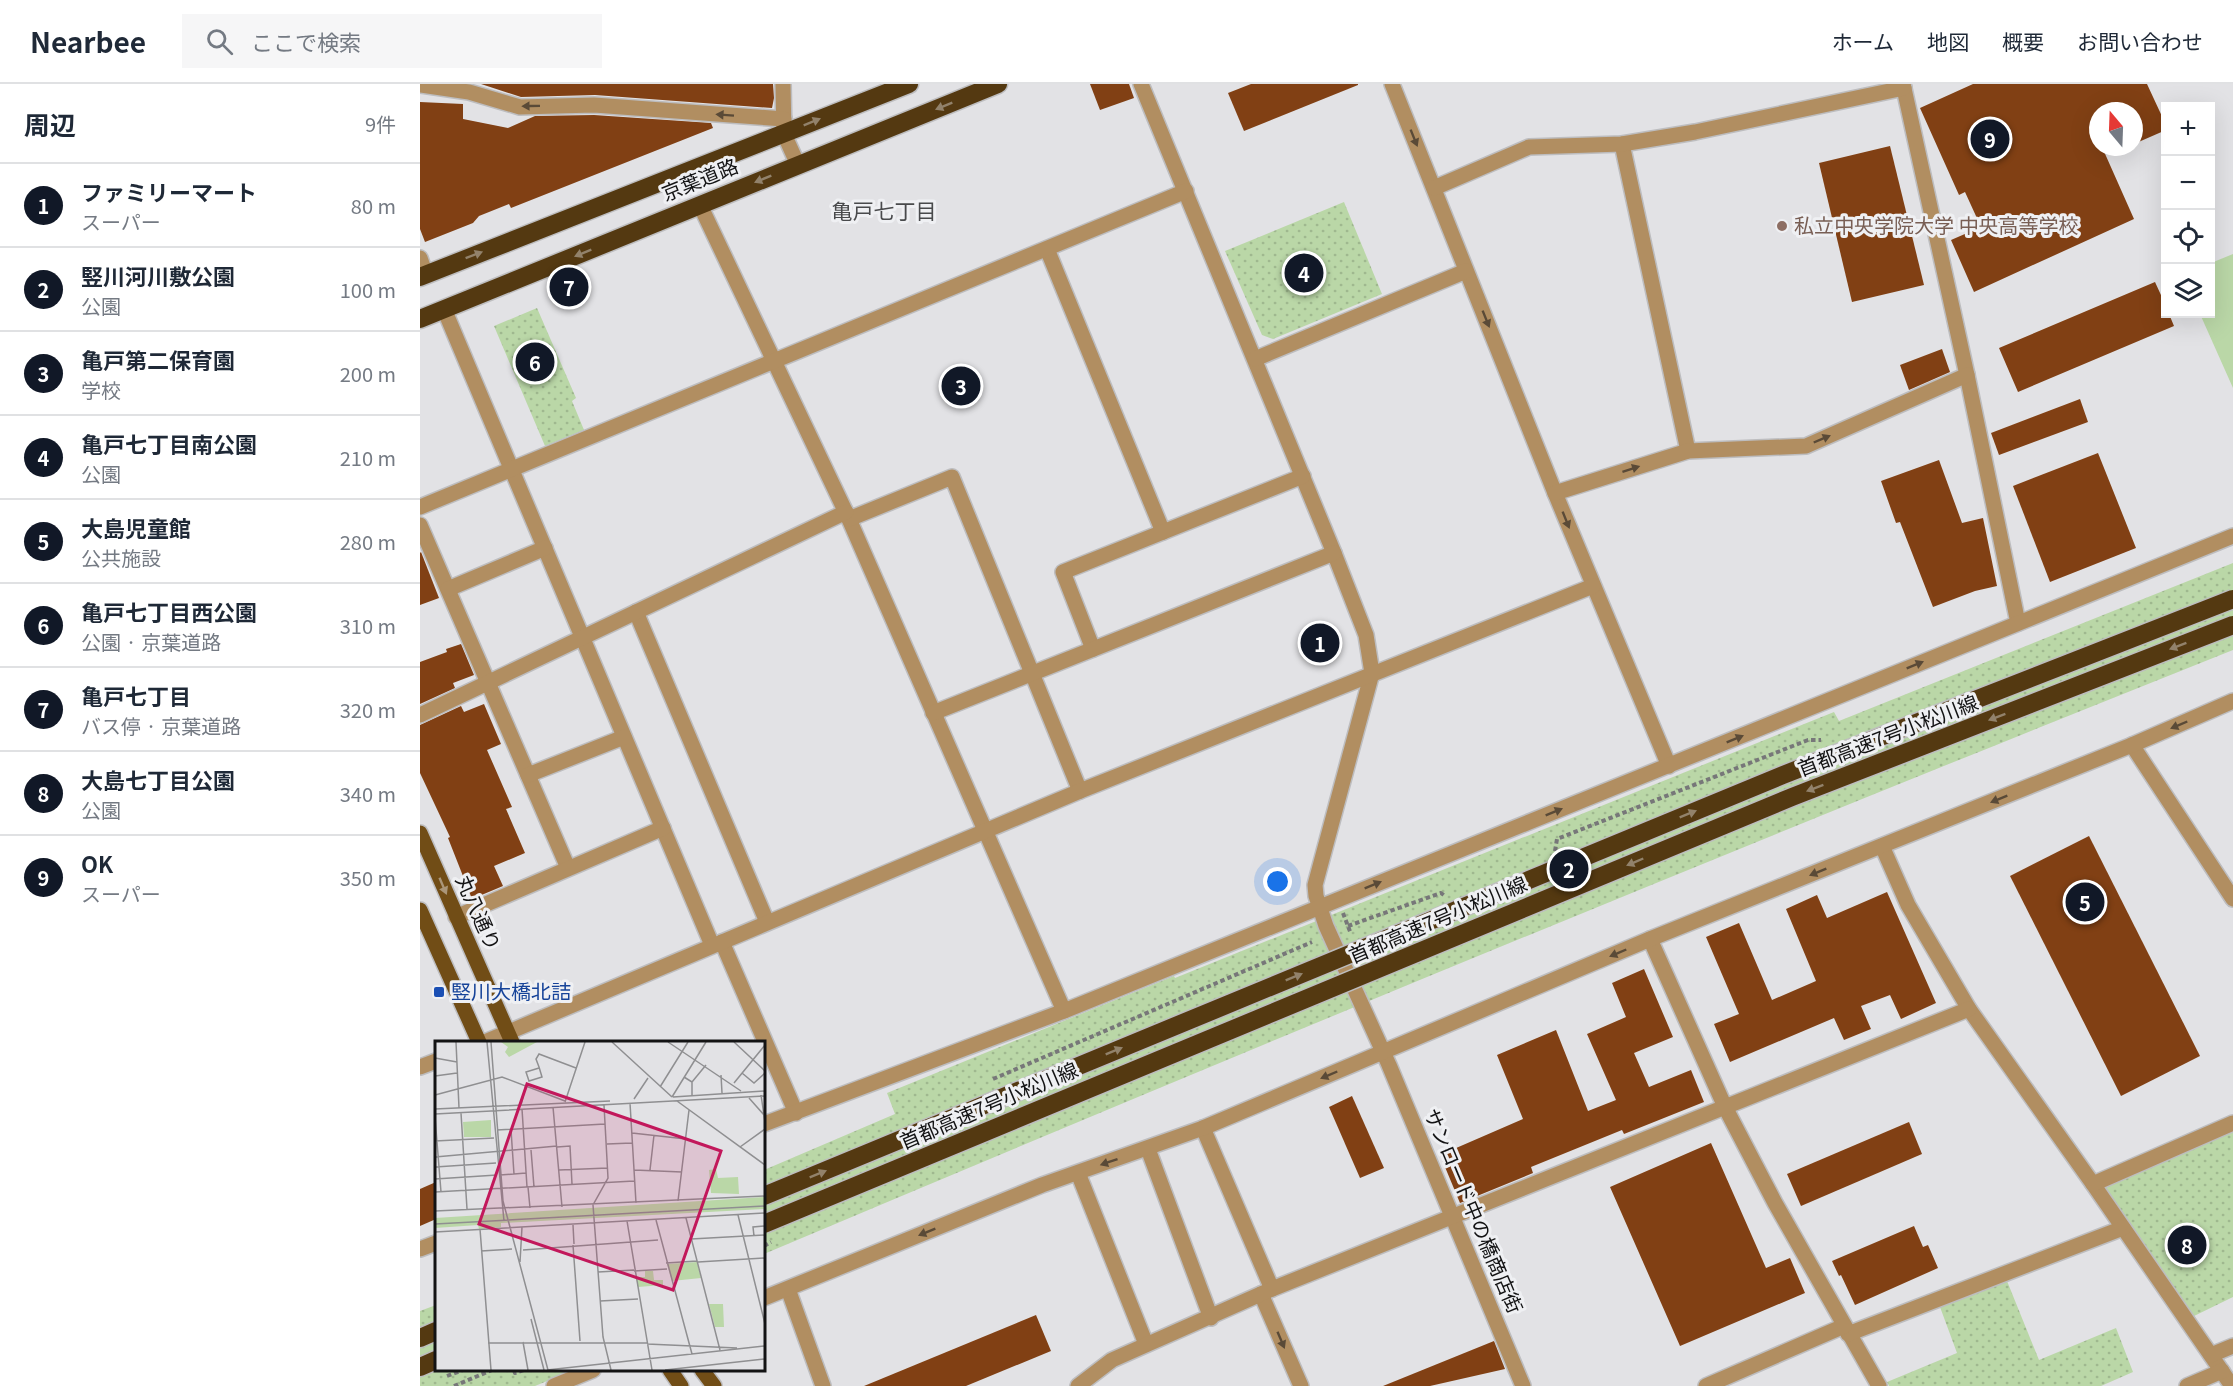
<!DOCTYPE html>
<html lang="ja">
<meta charset="utf-8">
<style>
:root{--surface:#fff;--page:#f6f6f7;--text:#1f2937;--muted:#747a83;--line:#e0e1e3;--accent:#111827}
body{margin:0;font-family:Georgia,"Noto Sans JP",serif;background:var(--page);color:var(--text)}
.controls{position:absolute;right:18px;top:18px;display:grid;overflow:hidden;border-radius:0px;box-shadow:0 6px 24px #0002}
.controls button{width:54px;height:54px;display:grid;place-items:center;padding:0;border:0;border-bottom:2px solid var(--line);background:var(--surface);color:var(--text);font:30px sans-serif}
.compass{position:absolute;left:1669px;top:18px;width:54px;height:54px;border-radius:50%;background:var(--surface);box-shadow:0 6px 24px #0002;rotate:341deg}
.you{position:absolute;left:858px;top:798px;width:21px;height:21px;margin:-15px;border:4px solid #fff;border-radius:50%;background:#1a73e8;box-shadow:0 0 0 9px #1a73e833}
.badge{display:grid;place-items:center;width:39px;height:39px;border-radius:50%;background:var(--accent);color:#fff;font-size:20px;font-weight:700}
.pin{position:absolute;translate:-50% -50%;border:3px solid #fff;box-shadow:0 2px 6px #0006}
.list{margin:0;padding:0;list-style:none}
h2{display:flex;justify-content:space-between;align-items:center;height:78px;margin:0;padding:0 24px;font-size:26px}
h2 small{font-size:20px;font-weight:400;color:var(--muted)}
.list li{display:grid;grid-template-columns:39px 1fr auto;gap:18px;align-items:center;box-sizing:border-box;height:84px;padding:0 24px;border-top:2px solid var(--line)}
.list b{display:block;font-size:22px;white-space:nowrap}
.list p{margin:0;font-size:20px;white-space:nowrap;color:var(--muted)}
.list em{font-size:20px;font-style:normal;color:var(--muted)}
.icon{flex:none;width:33px;height:33px;fill:none;stroke:currentColor;stroke-width:2;stroke-linecap:round;stroke-linejoin:round}
.map{position:relative;flex:none;width:1813px;height:1302px;overflow:hidden}
header{display:flex;align-items:center;gap:36px;box-sizing:border-box;height:84px;padding:0 30px;background:var(--surface);border-bottom:2px solid var(--line)}
header strong{font-size:28px}
nav{display:flex;gap:33px;margin-inline-start:auto;font-size:21px}
.search{width:420px;height:54px;background:var(--page);display:flex;align-items:center;gap:15px;box-sizing:border-box;padding:0 21px;border-radius:0px;color:var(--muted);font-size:22px}
main{display:flex}
aside{flex:1;background:var(--surface)}
.map>svg:first-child{display:block}
</style>
<header>
<strong>Nearbee</strong>
<div class="search"><svg class="icon" aria-label="search" viewBox="0 0 24 24"><circle cx="10" cy="10" r="6"/><path d="M15 15l6 6"/></svg>ここで検索</div>
<nav><a>ホーム</a><a>地図</a><a>概要</a><a>お問い合わせ</a></nav>
</header>
<main>
<aside>
<h2>周辺<small>9件</small></h2>
<ul class="list">
<li><span class="badge">1</span><div><b>ファミリーマート</b><p>スーパー</p></div><em>80 m</em></li>
<li><span class="badge">2</span><div><b>竪川河川敷公園</b><p>公園</p></div><em>100 m</em></li>
<li><span class="badge">3</span><div><b>亀戸第二保育園</b><p>学校</p></div><em>200 m</em></li>
<li><span class="badge">4</span><div><b>亀戸七丁目南公園</b><p>公園</p></div><em>210 m</em></li>
<li><span class="badge">5</span><div><b>大島児童館</b><p>公共施設</p></div><em>280 m</em></li>
<li><span class="badge">6</span><div><b>亀戸七丁目西公園</b><p>公園 · 京葉道路</p></div><em>310 m</em></li>
<li><span class="badge">7</span><div><b>亀戸七丁目</b><p>バス停 · 京葉道路</p></div><em>320 m</em></li>
<li><span class="badge">8</span><div><b>大島七丁目公園</b><p>公園</p></div><em>340 m</em></li>
<li><span class="badge">9</span><div><b>OK</b><p>スーパー</p></div><em>350 m</em></li>
</ul>
</aside>
<div class="map">
<svg width="1813" height="1302" viewBox="0 0 1813 1302">
<defs>
<pattern id="park-dots" width="8" height="8" patternUnits="userSpaceOnUse" patternTransform="scale(1.5)"><rect width="8" height="8" fill="#bad7a7"/><path d="M2 2h.1M6 6h.1" fill="none" stroke="#9fb88f" stroke-width="1.8" stroke-linecap="round"/></pattern>
</defs>
<rect width="100%" height="100%" fill="#e2e2e5"/>
<!-- grass -->
<path fill="#bad7a7" d="M1813,170V304L1780,230H1790L1791,179Z"/>
<!-- park -->
<g fill="url(#park-dots)">
<path d="M924,118L962,210L853,255L842,251L805,167Z"/>
<path d="M117,224L156,314L152,317L164,346L125,362L74,242Z"/>
<path d="M1813,479V566C1321,762 832,964 344,1170V1086L475,1030L467,1009L754,892L755,894L1414,628L1419,637Z"/>
<path d="M1813,1048V1213L1772,1233L1685,1108L1686,1100Z"/>
<path d="M1587,1197L1619,1276L1696,1244L1713,1288L1681,1302H1469L1467,1298L1537,1269L1520,1223Z"/>
<path d="M16,1221V1286H154L115,1302H0V1227Z"/>
</g>
<!-- building -->
<g fill="#814014">
<path d="M61,0H353L354,14L352,24L175,11L101,13Z"/>
<path d="M670,0H709L714,14L680,26Z"/>
<path d="M831,0H938V1L824,47L808,9Z"/>
<path d="M1553,0H1727L1746,41V46L1714,60V27H1678V63H1682L1714,135L1554,208L1531,156L1561,143L1545,108L1539,111L1500,24Z"/>
<path d="M0,18L43,20V35L88,44L115,32L174,31L291,39L293,44L91,124L89,120L59,132L53,139L5,158L0,145Z"/>
<path d="M1470,62L1504,201L1432,218L1399,79Z"/>
<path d="M1735,198L1746,222V230H1749L1754,242L1598,308L1579,264Z"/>
<path d="M1522,265L1530,288L1489,306L1480,281Z"/>
<path d="M1660,315L1668,338L1579,371L1571,349Z"/>
<path d="M1678,369L1716,464L1630,498L1593,402Z"/>
<path d="M1519,376L1542,439L1563,434L1577,502L1555,507L1513,523L1480,438L1476,439L1461,397Z"/>
<path d="M1,468L19,514L0,521V469Z"/>
<path d="M41,560L54,591L33,599L35,604L0,620V578L27,568L26,565Z"/>
<path d="M64,620L81,660L67,666L92,723L86,725L105,769L74,782L83,802L52,815L28,754L30,753L0,689V641L41,622L44,628Z"/>
<path d="M1669,752L1780,972L1701,1012L1590,792Z"/>
<path d="M1467,808L1516,919L1481,935L1470,911L1441,922L1451,945L1424,956L1414,934L1310,978L1294,940L1319,930L1286,853L1319,839L1352,916L1396,897L1366,825L1397,811L1407,834Z"/>
<path d="M1224,885L1253,953L1214,969L1229,1003L1271,986L1284,1018L1204,1050L1202,1046L1111,1083L1113,1089L1040,1119L1020,1071L1103,1035L1077,971L1136,946L1168,1027L1196,1016L1167,950L1206,933L1192,899Z"/>
<path d="M932,1012L964,1084L940,1094L909,1023Z"/>
<path d="M1489,1038L1502,1070L1381,1122L1367,1090Z"/>
<path d="M1291,1059L1346,1184L1370,1174L1385,1209L1260,1262L1190,1103Z"/>
<path d="M16,1098V1135L0,1142V1105Z"/>
<path d="M1494,1142L1503,1163L1508,1161L1518,1184L1435,1221L1421,1191L1419,1192L1412,1177Z"/>
<path d="M616,1231L631,1267L546,1302H444Z"/>
<path d="M1074,1257L1085,1285L1010,1302H963Z"/>
</g>
<g fill="none" stroke-linecap="round" stroke-linejoin="round">
<defs>
<g id="minor">
<path d="M363,0L364,50L378,81"/>
<path d="M721,0L914,469L946,551L952,589L895,801L896,812L906,842L969,981L1103,1302"/>
<path d="M972,0L1135,409L1249,682"/>
<path d="M1483,0L1547,291L1598,539"/>
<path d="M0,1L49,8L100,23L174,21L364,35"/>
<path d="M1202,60L1268,367"/>
<path d="M1014,104L1109,63L1202,60L1275,48L1484,4"/>
<path d="M280,121L429,435L644,927"/>
<path d="M627,165L743,448"/>
<path d="M0,174L6,191"/>
<path d="M24,225L292,861"/>
<path d="M835,275L1046,187"/>
<path d="M1135,409L1268,367L1386,362L1547,291"/>
<path d="M0,423L766,107"/>
<path d="M429,435L532,393L660,707"/>
<path d="M0,441L148,784"/>
<path d="M28,505L125,464"/>
<path d="M216,528L347,838"/>
<path d="M673,565L643,488L883,392"/>
<path d="M513,629L914,469"/>
<path d="M0,631L426,428"/>
<path d="M1712,661L1813,815"/>
<path d="M108,691L204,653"/>
<path d="M1462,762L1488,821L1549,925L1673,1100L1812,1302"/>
<path d="M36,833L243,744"/>
<path d="M1230,855L1305,1023L1355,1119L1459,1302"/>
<path d="M302,858L376,1029"/>
<path d="M65,958L660,707L1173,502"/>
<path d="M0,983L16,977"/>
<path d="M344,1040L644,927L1813,452"/>
<path d="M783,1044L852,1205"/>
<path d="M728,1065L791,1234"/>
<path d="M658,1089L726,1260"/>
<path d="M1673,1100L1813,1039"/>
<path d="M0,1165L16,1159"/>
<path d="M368,1205L403,1302"/>
<path d="M841,1210L881,1302"/>
<path d="M344,1214L622,1101L783,1044L1230,855L1712,661L1813,617"/>
<path d="M1428,1250L1703,1144"/>
<path d="M1791,1271L1813,1262"/>
<path d="M134,1302L173,1286"/>
<path d="M658,1302L692,1276L852,1205L1549,925"/>
<path d="M1286,1302L1424,1242"/>
<path d="M1767,1302L1802,1287"/>
</g>
<g id="major">
<path d="M0,749L92,958"/>
<path d="M0,826L59,958"/>
<path d="M250,1286L261,1302"/>
<path d="M282,1286L294,1302"/>
</g>
<g id="highway">
<path d="M0,193L489,0"/>
<path d="M0,235L578,0"/>
<path d="M0,1254L16,1247"/>
<path d="M0,1283L16,1276"/>
</g>
</defs>
<!-- minor casing -->
<use href="#minor" stroke="#bdbdbf" stroke-width="18"/>
<!-- major casing -->
<use href="#major" stroke="#bdbdbf" stroke-width="18"/>
<!-- highway casing -->
<use href="#highway" stroke="#bdbdbf" stroke-width="21"/>
<!-- path -->
<g stroke="#777779" stroke-width="4" stroke-dasharray="4.5 3" stroke-linecap="butt">
<path d="M1135,767L1137,755L1388,656H1401"/>
<path d="M923,829L931,850"/>
<path d="M928,842L1021,809L1025,812"/>
<path d="M573,995L892,858"/>
<path d="M344,1162L351,1158"/>
<path d="M94,1286L95,1289L104,1286"/>
<path d="M27,1292L43,1286"/>
<path d="M34,1302L72,1286"/>
</g>
<!-- minor -->
<use href="#minor" stroke="#b18e61" stroke-width="15"/>
<!-- major -->
<use href="#major" stroke="#714d16" stroke-width="15"/>
<!-- highway -->
<use href="#highway" stroke="#543911" stroke-width="18"/>
<defs>
<g id="highway-bridge">
<path d="M344,1112L1363,691L1813,515"/>
<path d="M344,1140L1372,713L1813,541"/>
</g>
</defs>
<!-- highway-bridge casing -->
<use href="#highway-bridge" stroke="#bdbdbf" stroke-width="21" stroke-linecap="butt"/>
<!-- highway-bridge -->
<use href="#highway-bridge" stroke="#543911" stroke-width="18"/>
</g>
<!-- one-way arrows -->
<defs><path id="oneway-solid" d="M-6-.8H1V-3.2L6.5 0L1 3.2V.8H-6Z" transform="scale(1.5)"/></defs>
<g fill="#5a4a37">
<use href="#oneway-solid" transform="translate(111 22) rotate(179)"/>
<use href="#oneway-solid" transform="translate(305 31) rotate(-176)"/>
<use href="#oneway-solid" transform="translate(994 54) rotate(68)"/>
<use href="#oneway-solid" transform="translate(1066 235) rotate(68)"/>
<use href="#oneway-solid" transform="translate(1402 355) rotate(-23)"/>
<use href="#oneway-solid" transform="translate(1211 385) rotate(-18)"/>
<use href="#oneway-solid" transform="translate(1146 436) rotate(68)"/>
<use href="#oneway-solid" transform="translate(1495 581) rotate(-22)"/>
<use href="#oneway-solid" transform="translate(1759 641) rotate(157)"/>
<use href="#oneway-solid" transform="translate(1315 655) rotate(-22)"/>
<use href="#oneway-solid" transform="translate(1579 715) rotate(158)"/>
<use href="#oneway-solid" transform="translate(1134 728) rotate(-22)"/>
<use href="#oneway-solid" transform="translate(1398 788) rotate(158)"/>
<use href="#oneway-solid" transform="translate(953 801) rotate(-22)"/>
<use href="#oneway-solid" transform="translate(1198 869) rotate(157)"/>
<use href="#oneway-solid" transform="translate(909 991) rotate(157)"/>
<use href="#oneway-solid" transform="translate(689 1078) rotate(161)"/>
<use href="#oneway-solid" transform="translate(507 1148) rotate(158)"/>
<use href="#oneway-solid" transform="translate(861 1256) rotate(67)"/>
</g>
<g fill="#92826b">
<use href="#oneway-solid" transform="translate(524 22) rotate(158)"/>
<use href="#oneway-solid" transform="translate(392 38) rotate(-22)"/>
<use href="#oneway-solid" transform="translate(343 95) rotate(158)"/>
<use href="#oneway-solid" transform="translate(163 169) rotate(158)"/>
<use href="#oneway-solid" transform="translate(54 171) rotate(-21)"/>
<use href="#oneway-solid" transform="translate(1758 562) rotate(159)"/>
<use href="#oneway-solid" transform="translate(1577 633) rotate(159)"/>
<use href="#oneway-solid" transform="translate(1395 704) rotate(159)"/>
<use href="#oneway-solid" transform="translate(1268 730) rotate(-22)"/>
<use href="#oneway-solid" transform="translate(1215 778) rotate(157)"/>
<use href="#oneway-solid" transform="translate(874 893) rotate(-22)"/>
<use href="#oneway-solid" transform="translate(694 967) rotate(-22)"/>
<use href="#oneway-solid" transform="translate(398 1090) rotate(-22)"/>
</g>
<use fill="#aa9679" href="#oneway-solid" transform="translate(23 802) rotate(67)"/>
<!-- markers -->
<circle fill="#8d6e63" stroke="#eff0f3" stroke-width="2" cx="1362" cy="142" r="6"/>
<rect fill="#1a4fb4" stroke="#eff0f3" stroke-width="2" x="13" y="902" width="12" height="12" rx="3"/>
<g text-anchor="middle" stroke-width="6" stroke-linejoin="round" paint-order="stroke">
<!-- street labels -->
<g font-size="20" fill="#131314" stroke="#eff0f3">
<text transform="translate(280 96) rotate(-22)" y="7">京葉道路</text>
<text transform="translate(1468 652) rotate(-21)" y="7">首都高速7号小松川線</text>
<text transform="translate(58 829) rotate(66)" y="7">丸八通り</text>
<text transform="translate(1018 836) rotate(-23)" y="7">首都高速7号小松川線</text>
<text transform="translate(569 1022) rotate(-23)" y="7">首都高速7号小松川線</text>
<text transform="translate(1053 1127) rotate(67)" y="7">サンロード中の橋商店街</text>
</g>
<!-- education labels -->
<g font-size="20" fill="#785e54" stroke="#eff0f3" text-anchor="start">
<text x="1374" y="149">私立中央学院大学 中央高等学校</text>
</g>
<!-- transit labels -->
<g font-size="20" fill="#164399" stroke="#eff0f3" text-anchor="start">
<text x="31" y="915">竪川大橋北詰</text>
</g>
<!-- neighbourhood labels -->
<g font-size="21" fill="#494a4c" stroke="#eff0f3">
<text x="464" y="135">亀戸七丁目</text>
</g>
</g>
<!-- overview -->
<g transform="translate(15 957)">
<rect width="330" height="330" fill="#e2e2e5"/>
<path d="M281,128L283,137L303,136L304,153L276,152L274,129Z" fill="#bad7a7"/>
<path d="M102,1L74,16L70,11L73,6L66,1ZM56,79V96H29L28,81ZM330,156V168L66,182V186L44,188L43,184L0,187V177ZM262,221L266,237L237,240L232,223ZM210,230H218L219,239H228V244L203,246L201,236H210ZM274,263H288L289,286H280Z" fill="#bad7a7"/>
<path fill="none" stroke="#8f8f91" stroke-width="1.5" d="M21,1L24,67M52,1L69,180M56,1L68,160L113,329M177,1L237,56M233,1L306,50M299,1L330,30M0,17L22,21M104,27L91,31L94,40L107,36L104,26L101,18L104,13L141,27M307,32L319,42L330,32M286,34L287,52M0,35L22,32M249,36L257,41V54M257,41L271,24M299,42L330,4M225,46L253,1M0,54L67,36L130,60M326,54L330,81M237,56L271,1M238,56L330,50M314,57L329,74M199,58L213,37M242,60L330,124M130,61L150,1M195,62L201,162M86,64L91,44M169,64L173,137L158,164L168,296L176,329M118,66L127,166M0,68L175,60M87,68L92,146M26,72L32,168M0,73L330,55M0,76L6,151M62,89L170,83M76,89L79,133M197,92L251,98M0,100L59,97M172,103L197,102M122,106L135,105L137,143M305,106L330,88M96,109L99,146M0,116L122,105M0,126L61,122M124,129L173,127M199,129L247,131M215,129L219,94M65,134L91,132M0,138L62,134M93,146L95,167M0,151L199,140M243,160L254,69M0,170L330,155M303,174L330,283M251,177L285,309M221,179L257,313M192,180L217,329M0,183L330,165M138,184L139,203M45,188L56,329M0,191L330,172M319,195L318,186L330,185M256,198L330,194M138,204L145,300M88,209L223,199M46,210L77,208M85,221L87,186M263,221L330,217M231,222L262,220M199,230L232,228M163,231L199,229M165,260L203,258M96,278L109,329M88,301L93,329M53,302H212M212,303L302,307M112,329L330,305M230,329L330,318"/>
<path fill="#c2185b" fill-opacity="0.15" stroke="#c2185b" stroke-width="3" d="M92,43L286,110L238,249L44,183Z"/>
<rect width="330" height="330" fill="none" stroke="#131314" stroke-width="3"/>
</g>
</svg>
<div class="controls">
<button>+</button>
<button>−</button>
<button><svg class="icon" aria-label="locate" viewBox="0 0 24 24"><circle cx="12" cy="12" r="6"/><path d="M12 2v4M12 18v4M2 12h4M18 12h4"/></svg></button>
<button><svg class="icon" aria-label="layers" viewBox="0 0 24 24"><path d="M12 4l9 5-9 5-9-5zM3 14l9 5 9-5"/></svg></button>
</div>
<svg class="compass" viewBox="-18 -18 36 36"><path d="M0-13l5 13h-10z" fill="#e53935"/><path d="M0 13l5-13h-10z" fill="#747a83"/></svg>
<div class="you"></div>
<div class="pin badge" style="left:900px;top:559px">1</div>
<div class="pin badge" style="left:1149px;top:785px">2</div>
<div class="pin badge" style="left:541px;top:302px">3</div>
<div class="pin badge" style="left:884px;top:189px">4</div>
<div class="pin badge" style="left:1665px;top:818px">5</div>
<div class="pin badge" style="left:115px;top:278px">6</div>
<div class="pin badge" style="left:149px;top:203px">7</div>
<div class="pin badge" style="left:1767px;top:1161px">8</div>
<div class="pin badge" style="left:1570px;top:55px">9</div>
</div>
</main>
